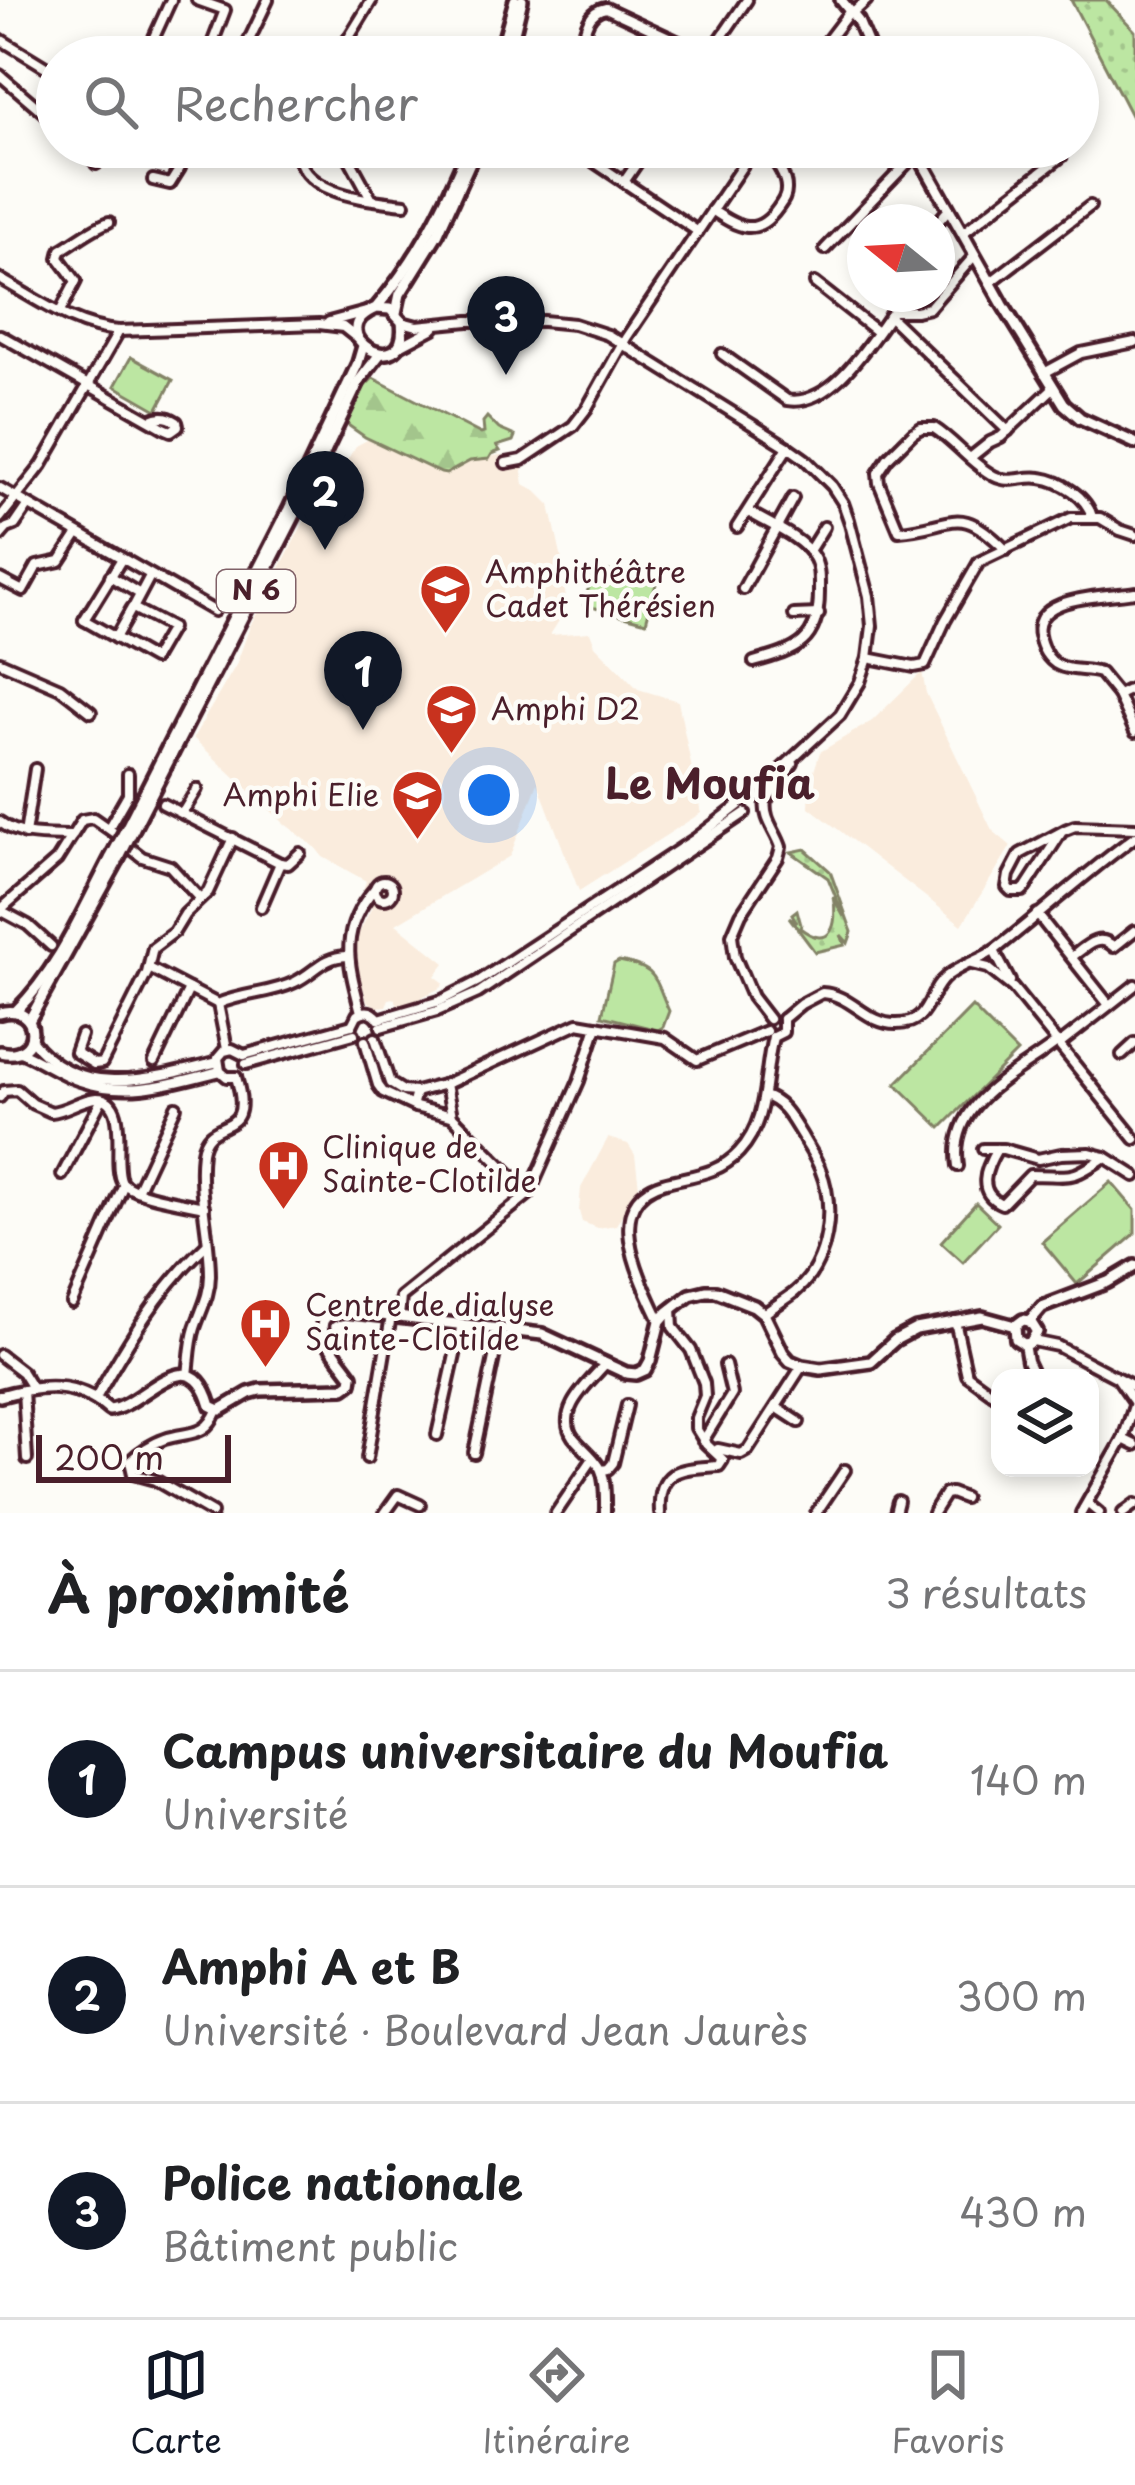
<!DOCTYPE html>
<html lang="fr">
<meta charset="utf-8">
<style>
:root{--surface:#fff;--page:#f6f6f6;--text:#202124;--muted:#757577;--line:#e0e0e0;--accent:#111827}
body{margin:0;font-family:"Playpen Sans",sans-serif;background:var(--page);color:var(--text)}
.controls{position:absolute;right:36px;bottom:36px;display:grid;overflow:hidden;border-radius:24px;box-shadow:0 6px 18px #0003}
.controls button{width:108px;height:108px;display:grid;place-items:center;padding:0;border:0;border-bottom:3px solid var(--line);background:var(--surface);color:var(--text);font:60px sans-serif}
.compass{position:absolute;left:847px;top:204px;width:108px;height:108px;border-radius:50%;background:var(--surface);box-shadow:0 6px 18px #0003;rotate:288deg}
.scale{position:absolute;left:36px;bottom:30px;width:195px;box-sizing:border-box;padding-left:12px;border:6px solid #4a1f2b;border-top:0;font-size:33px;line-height:42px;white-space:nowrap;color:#4a1f2b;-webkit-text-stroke:9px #fdfcf7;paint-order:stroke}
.you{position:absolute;left:489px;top:795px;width:42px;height:42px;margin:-30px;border:9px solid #fff;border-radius:50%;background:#1a73e8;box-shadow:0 0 0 18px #1a73e833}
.badge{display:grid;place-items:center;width:78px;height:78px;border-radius:50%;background:var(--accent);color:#fff;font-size:39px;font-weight:700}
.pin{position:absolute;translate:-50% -99px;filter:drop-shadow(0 3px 6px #0008)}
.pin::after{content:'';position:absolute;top:63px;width:42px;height:36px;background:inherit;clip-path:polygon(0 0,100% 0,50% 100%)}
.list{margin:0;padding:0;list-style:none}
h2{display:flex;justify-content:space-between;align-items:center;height:156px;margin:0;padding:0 48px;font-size:51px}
h2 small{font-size:39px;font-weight:400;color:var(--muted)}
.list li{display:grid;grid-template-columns:78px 1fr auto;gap:36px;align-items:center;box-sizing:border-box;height:216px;padding:0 48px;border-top:3px solid var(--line)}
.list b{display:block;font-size:45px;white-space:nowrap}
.list p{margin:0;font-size:39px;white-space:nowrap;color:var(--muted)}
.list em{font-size:39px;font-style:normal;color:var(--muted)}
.icon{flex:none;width:66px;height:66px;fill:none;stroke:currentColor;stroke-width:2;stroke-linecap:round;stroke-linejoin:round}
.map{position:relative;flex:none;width:1135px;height:1513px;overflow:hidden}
.search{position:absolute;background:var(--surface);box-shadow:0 6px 18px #0003;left:36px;right:36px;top:36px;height:132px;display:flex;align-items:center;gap:30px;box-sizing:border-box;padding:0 42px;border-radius:66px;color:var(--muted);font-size:45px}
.sheet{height:804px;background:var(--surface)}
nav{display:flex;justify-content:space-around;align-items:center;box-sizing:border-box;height:168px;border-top:3px solid var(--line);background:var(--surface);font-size:33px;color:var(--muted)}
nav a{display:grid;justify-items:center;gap:6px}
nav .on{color:var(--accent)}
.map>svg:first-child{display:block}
</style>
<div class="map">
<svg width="1135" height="1513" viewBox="0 0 1135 1513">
<defs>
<pattern id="grass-dots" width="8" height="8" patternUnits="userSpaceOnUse" patternTransform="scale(3)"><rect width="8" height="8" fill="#bce6a2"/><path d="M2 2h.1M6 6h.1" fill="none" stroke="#a3c58c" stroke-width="1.8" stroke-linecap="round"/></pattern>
<pattern id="forest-firs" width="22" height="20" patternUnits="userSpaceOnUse" patternTransform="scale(3)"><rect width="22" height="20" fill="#bce6a2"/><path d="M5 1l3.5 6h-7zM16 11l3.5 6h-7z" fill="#a3c58c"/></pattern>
</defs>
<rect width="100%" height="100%" fill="#fdfcf7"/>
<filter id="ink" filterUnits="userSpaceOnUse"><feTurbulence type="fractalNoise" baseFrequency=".00833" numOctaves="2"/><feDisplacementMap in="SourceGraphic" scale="24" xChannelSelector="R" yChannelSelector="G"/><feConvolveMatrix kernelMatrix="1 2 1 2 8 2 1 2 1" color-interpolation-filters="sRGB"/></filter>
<g filter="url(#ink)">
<!-- built -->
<g fill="#faecdd">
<path d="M369,439L446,474L470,461L499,455L516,457L525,463L522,471L524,484L536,491L550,505L562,560L566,601L562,616L550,635L590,632L595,645L638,689L678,701L701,813L579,891L538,783L510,856L396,924L445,963L435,976L443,982L442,987L424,996L403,1012L394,998L389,999L386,1006L377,1007L367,1001L355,961V941L372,907L360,899L366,881L323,857L315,847L285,824L193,738L236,665L251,624L309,512L317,515L330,487L356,446Z"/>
<path d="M922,672L926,693L992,830L1011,846L962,925L809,807L810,784L820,752L872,721Z"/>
<path d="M608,1138L628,1144L635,1155L639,1187L616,1225L598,1228L582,1222L579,1211L581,1188Z"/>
</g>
<!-- grass -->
<g fill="url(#grass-dots)" stroke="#838266" stroke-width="3">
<path d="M1071,0H1106L1135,31V123Z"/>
<path d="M805,849L830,871L852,932L848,943L841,935L845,945L815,952L789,917L797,923L792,914L797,910L801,925L800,928C831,952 839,924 833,897L844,917L828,878L791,852Z"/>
</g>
<!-- forest -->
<path fill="url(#forest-firs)" stroke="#838266" stroke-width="3" d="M373,378L481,434L484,433L483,422L487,417L499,429L515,436L513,441L497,446L500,451L492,454L489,459L470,461L446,474L441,473L365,437L345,423L363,388Z"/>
<!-- green -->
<g fill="#bce6a2" stroke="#838266" stroke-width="3">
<path d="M131,357L173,380L157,410L115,386Z"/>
<path d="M594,567L656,584L646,622L584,605Z"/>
<path d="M619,961C658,968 654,978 669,1011L663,1027L658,1030L602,1016L614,964Z"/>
<path d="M972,1007L1017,1052L941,1128L896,1084Z"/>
<path d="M1111,1182L1135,1210V1234L1077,1284L1042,1242Z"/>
<path d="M976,1203L998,1224L963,1262L941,1242Z"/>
</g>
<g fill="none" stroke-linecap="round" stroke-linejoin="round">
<defs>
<g id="minor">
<path d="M197,0L225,10L207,57"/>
<path d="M853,13L867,0"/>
<path d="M0,39L57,74"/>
<path d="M145,57L171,0"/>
<path d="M241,57L268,0"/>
<path d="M337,57L372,0"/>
<path d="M579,57C584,38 584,11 606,8L709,56"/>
<path d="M708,57L747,0"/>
<path d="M815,57L850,11"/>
<path d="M0,75L57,124"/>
<path d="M296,147C301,196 366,199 405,204"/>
<path d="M343,147L371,198"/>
<path d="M572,147L697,231"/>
<path d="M96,164L104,147"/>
<path d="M153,180L170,184L180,168L174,157L154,147"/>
<path d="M624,182L648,147"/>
<path d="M712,210C738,228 757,238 778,208C782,202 786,198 786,190C787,175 773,159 764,147"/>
<path d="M937,223L949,209"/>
<path d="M963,233L1062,156"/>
<path d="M825,249L917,153"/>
<path d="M0,279C38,300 75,328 119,331L319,324L343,327L358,339"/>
<path d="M991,282L1090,206"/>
<path d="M815,283L877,332"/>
<path d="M60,312L76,281L59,258L61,250C78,240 92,228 109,222"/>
<path d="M889,316L1008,431"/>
<path d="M329,322L366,312"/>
<path d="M0,335L164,428L171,431L178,426L177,422C168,416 160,415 151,420"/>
<path d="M400,346L434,328"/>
<path d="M722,354L787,400C831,408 870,342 893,311H916L929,308L975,255"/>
<path d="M1044,373L1081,353L1135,342"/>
<path d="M970,458L990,442L1001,437L1053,388"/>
<path d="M506,463L522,460L573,426L587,408L626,338L755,147"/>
<path d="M0,488L214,611"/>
<path d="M749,512C768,524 800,536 813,556C820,566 819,581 819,593C819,643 797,650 754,662"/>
<path d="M0,518L42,465L119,331"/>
<path d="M737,527L788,447"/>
<path d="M0,536L7,528L15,525L28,506"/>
<path d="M1006,550C957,501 955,527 899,531L879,483L878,473L888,458L913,433L921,428H934C955,441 971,464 994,476C1011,485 1024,475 1041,478C1062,481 1087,497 1092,517"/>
<path d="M809,551L824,527"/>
<path d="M110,576L140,594"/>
<path d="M0,579L23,591L37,566L60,561L77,535"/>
<path d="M743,589L793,498"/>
<path d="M1135,592C1108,597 1026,594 1040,640C1043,652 1051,664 1063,667C1075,671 1088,669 1100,673L1118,695L1135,732"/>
<path d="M794,615L819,614"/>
<path d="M84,620L153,659L171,628L133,608L150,576"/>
<path d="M84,620L121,560"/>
<path d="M115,638L132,608"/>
<path d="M868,658L914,667L925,665L945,621L979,562L1071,518H1100L1120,530L1135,535"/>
<path d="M0,662L60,688L91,712"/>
<path d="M1118,695L1135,687"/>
<path d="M163,804L280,863"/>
<path d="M183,812L197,789"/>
<path d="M0,822C21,838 47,835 72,836"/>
<path d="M109,827L128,794V774"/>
<path d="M1061,833L1026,887L1022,891H1011L1007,887L1009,875L1020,854L1065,830L1075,826L1135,828"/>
<path d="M25,834L35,769"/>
<path d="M133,850L142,857L170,866L200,899"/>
<circle cx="384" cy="890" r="9"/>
<path d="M261,907L280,863L288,864L300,853"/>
<path d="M0,910L57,860L82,820L93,818L113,832"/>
<path d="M0,910L28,925L51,946"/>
<path d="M1037,914L1109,1005"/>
<path d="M994,951L1010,981"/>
<path d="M1072,957C1085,947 1099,932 1114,947L1134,931"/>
<path d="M972,964L988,968L1013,988L1135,1139"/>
<path d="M149,968L218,1004C242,993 271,994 295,982C316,972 322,957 347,956"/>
<path d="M218,1004L227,1049"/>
<path d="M361,1012C348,962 338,931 375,888"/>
<path d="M379,1019L440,1001L479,981L695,839L739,805L742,792L763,786L840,715L860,682L868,658L872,626L869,596L849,520L843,503L832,486L805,459L788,447L608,335L574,324L543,321H468L417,326L402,322"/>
<path d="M769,1019L752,997L735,957L732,935L741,914L778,858L781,847C776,831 763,819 766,801L793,763"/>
<path d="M783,1019L801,1004L822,993C851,994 867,1025 897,1024C932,1024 926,992 947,976C962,964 981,960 996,949C1043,912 1087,872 1135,837"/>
<path d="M352,1025L357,1015C366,1009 373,1011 379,1019"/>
<path d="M381,1027L437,1011L478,993L745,813"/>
<path d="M81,1035L75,1052L94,1064L102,1063L147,973L153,948L174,932L185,914L208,892L233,838"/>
<path d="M773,1037L783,1032V1019"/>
<path d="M375,1038L390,1083L403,1091L416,1092L446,1084L578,1023L665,1038L697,1060L766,1031"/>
<path d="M31,1039C77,1102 155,1078 218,1062"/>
<path d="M365,1041L378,1085L383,1092L415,1107"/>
<path d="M1060,1044L1135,985"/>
<path d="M20,1052C41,1060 59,1074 80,1081C128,1098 173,1083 220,1071"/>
<path d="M244,1055L352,1025"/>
<path d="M1122,1055L1135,1043"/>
<path d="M154,1062L189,989"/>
<path d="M246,1064L354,1034"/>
<path d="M236,1077H227L220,1071L218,1058L224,1051L232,1049L244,1055"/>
<path d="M446,1084L452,1116L529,1193"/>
<path d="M416,1092L413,1103L415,1107L452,1116"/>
<path d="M0,1097L4,1091L17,1090L33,1104L51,1112C66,1111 81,1099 96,1098C132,1097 111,1164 122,1182C131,1195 187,1203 204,1207"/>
<path d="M983,1149H1003L1038,1159L1061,1154L1090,1153L1105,1157L1135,1176"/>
<path d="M997,1149C985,1169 976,1193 1002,1204L1030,1175C1072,1175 1068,1182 1105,1157"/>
<path d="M958,1166C948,1101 1015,1076 1058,1042"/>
<path d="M62,1175L102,1099"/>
<path d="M137,1191L176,1107"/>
<path d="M72,1303L124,1184"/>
<path d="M764,1314C774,1306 785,1300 795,1292C829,1264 836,1208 820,1169C816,1158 808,1147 802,1136C791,1119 784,1102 764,1096"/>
<path d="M399,1317L401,1297L529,1194L579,1081L597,1026"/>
<path d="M660,1321C642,1282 599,1202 663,1183C691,1175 718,1175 739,1152C769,1120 763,1076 773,1037"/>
<path d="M955,1321L967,1375L1000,1399"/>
<path d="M1033,1341L1057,1346L1135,1387"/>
<path d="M1024,1344L1027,1361L1035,1378"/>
<path d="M0,1355L22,1372L32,1388"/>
<path d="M188,1375C190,1360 190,1343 195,1328C201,1310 210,1295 210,1275C210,1234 197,1192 202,1152C208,1112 256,1143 236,1077"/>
<path d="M1119,1380L1135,1403"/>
<path d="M23,1390L27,1459"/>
<path d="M96,1398C127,1343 159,1288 206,1245"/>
<path d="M776,1407L799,1422"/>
<path d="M437,1435L462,1324"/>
<path d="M1123,1439L1135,1445"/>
<path d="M703,1441L732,1394L725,1365"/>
<path d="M718,1449L741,1454L748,1450L802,1366"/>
<path d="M474,1453L500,1329"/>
<path d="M367,1458L391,1316"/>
<path d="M602,1470L608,1469L613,1463L627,1405"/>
<path d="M1088,1504L1099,1513"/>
<path d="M212,1513L155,1480L133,1474L130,1461C139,1452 153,1443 165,1439C189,1431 206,1438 217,1410"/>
<path d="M385,1513L398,1495L420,1505"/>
<path d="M556,1513L592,1460"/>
<path d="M605,1513C605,1499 606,1477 599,1466C592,1455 581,1447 573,1437C555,1410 589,1383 605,1364"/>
<path d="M660,1513C657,1466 684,1469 719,1466L723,1460L706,1444L696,1428V1418L705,1396L704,1383L691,1350L673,1327L672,1309"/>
<path d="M816,1513L845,1470"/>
<path d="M895,1513L898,1501"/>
<path d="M933,1513L945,1494L951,1493L964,1498"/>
<path d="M1081,1513L1123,1439L1135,1403"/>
<path d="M1123,1513L1135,1504"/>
</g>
<g id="major">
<path d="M841,0L858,21L873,57"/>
<path d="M499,57L515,0"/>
<path d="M508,57L522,0"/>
<path d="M914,147L1003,305L1064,404L1080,418L1135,443"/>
<path d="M376,308L390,309L402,322C410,388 316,333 376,308C419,257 444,207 469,147"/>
<path d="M396,313L400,294L438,233L477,147"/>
<path d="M127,827L289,509L358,363L363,346"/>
<path d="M133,830L296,513L359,381L380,354"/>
<path d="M16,1011C59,969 83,910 111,857"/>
<path d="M0,1013C42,1002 43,1062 0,1052"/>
<path d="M29,1021L117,862"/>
<path d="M1015,1326L1016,1339L1024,1344L1030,1343L1037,1332L1030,1321"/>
<path d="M0,1396C40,1385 76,1381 109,1410C143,1407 190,1334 211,1406L220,1410L249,1393L260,1390L344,1388L351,1383L352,1376C339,1356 295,1314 347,1311L542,1334L626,1373L636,1374L645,1370L650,1361L660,1321L668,1312L690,1295L706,1291H716L754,1306L764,1314L783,1353L790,1361L802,1366L821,1369L871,1362L895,1340L916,1329L982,1317L1015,1326L1023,1320L1030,1321L1042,1307L1108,1282L1135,1266"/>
</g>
</defs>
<!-- minor casing -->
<use href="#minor" stroke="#4a1f2b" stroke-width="16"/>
<!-- major casing -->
<use href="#major" stroke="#4a1f2b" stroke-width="18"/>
<!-- minor -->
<use href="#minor" stroke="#fdfcf7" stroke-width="8"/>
<!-- major -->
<use href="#major" stroke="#fdfcf7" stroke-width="9"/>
<defs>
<g id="major-bridge">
<path d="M111,857L127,827"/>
<path d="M117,862L133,830"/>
</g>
</defs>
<!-- major-bridge casing -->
<use href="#major-bridge" stroke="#4a1f2b" stroke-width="18" stroke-linecap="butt"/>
<!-- major-bridge -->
<use href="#major-bridge" stroke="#fdfcf7" stroke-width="9"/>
</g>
</g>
<!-- icons -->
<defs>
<symbol id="university-pin" viewBox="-11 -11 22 30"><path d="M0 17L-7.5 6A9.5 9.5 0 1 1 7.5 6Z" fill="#c8321e" stroke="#fdfcf7"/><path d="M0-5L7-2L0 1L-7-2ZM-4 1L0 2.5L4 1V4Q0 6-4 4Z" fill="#fff"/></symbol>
<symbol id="hospital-pin" viewBox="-11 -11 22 30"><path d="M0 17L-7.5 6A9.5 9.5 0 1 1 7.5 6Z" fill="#c8321e" stroke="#fdfcf7"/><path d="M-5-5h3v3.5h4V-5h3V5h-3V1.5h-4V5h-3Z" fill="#fff"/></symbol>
</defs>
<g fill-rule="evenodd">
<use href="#university-pin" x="416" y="560" width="59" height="81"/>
<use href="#university-pin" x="422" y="680" width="59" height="81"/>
<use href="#university-pin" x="388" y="766" width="59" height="81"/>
<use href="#hospital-pin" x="254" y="1136" width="59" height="81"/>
<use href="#hospital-pin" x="236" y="1294" width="59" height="81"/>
</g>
<g text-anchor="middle" stroke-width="9" stroke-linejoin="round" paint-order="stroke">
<!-- shield labels -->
<rect fill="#fdfcf7" stroke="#806168" stroke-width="3" x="217" y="570" width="78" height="42" rx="9"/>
<g font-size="27" font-weight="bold" fill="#4a1f2b">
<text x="256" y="600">N 6</text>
</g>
<!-- poi labels -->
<g font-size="30" fill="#4a1f2b" stroke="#fdfcf7" text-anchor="start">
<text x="485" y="583">Amphithéâtre<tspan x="485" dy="34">Cadet Thérésien</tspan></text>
<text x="491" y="720">Amphi D2</text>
<text x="379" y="806" text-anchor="end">Amphi Elie</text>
<text x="322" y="1158">Clinique de<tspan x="322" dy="34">Sainte-Clotilde</tspan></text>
<text x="305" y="1316">Centre de dialyse<tspan x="305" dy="34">Sainte-Clotilde</tspan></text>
</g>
<!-- district labels -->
<g font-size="42" font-weight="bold" fill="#4a1f2b" stroke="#fdfcf7">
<text x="710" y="799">Le Moufia</text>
</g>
</g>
</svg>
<div class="controls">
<button><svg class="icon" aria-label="layers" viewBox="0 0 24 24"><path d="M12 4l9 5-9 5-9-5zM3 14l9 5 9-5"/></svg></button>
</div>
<svg class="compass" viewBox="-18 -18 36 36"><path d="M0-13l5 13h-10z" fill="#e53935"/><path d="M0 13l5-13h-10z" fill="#757577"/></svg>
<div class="scale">200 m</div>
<div class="you"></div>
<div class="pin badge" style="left:363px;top:730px">1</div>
<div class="pin badge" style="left:325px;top:550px">2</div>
<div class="pin badge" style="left:506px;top:375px">3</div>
<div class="search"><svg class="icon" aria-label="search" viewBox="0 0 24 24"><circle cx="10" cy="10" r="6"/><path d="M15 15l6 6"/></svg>Rechercher</div>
</div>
<section class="sheet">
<h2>À proximité<small>3 résultats</small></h2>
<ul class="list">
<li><span class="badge">1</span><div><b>Campus universitaire du Moufia</b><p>Université</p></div><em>140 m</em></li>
<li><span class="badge">2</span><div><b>Amphi A et B</b><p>Université · Boulevard Jean Jaurès</p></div><em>300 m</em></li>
<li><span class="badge">3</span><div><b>Police nationale</b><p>Bâtiment public</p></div><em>430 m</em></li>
</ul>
</section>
<nav>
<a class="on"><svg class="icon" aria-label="map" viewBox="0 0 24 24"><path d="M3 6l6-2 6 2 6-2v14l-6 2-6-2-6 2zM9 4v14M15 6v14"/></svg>Carte</a>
<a><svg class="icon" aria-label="directions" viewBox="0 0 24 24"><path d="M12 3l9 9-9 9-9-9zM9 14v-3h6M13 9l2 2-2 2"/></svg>Itinéraire</a>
<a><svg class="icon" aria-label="saved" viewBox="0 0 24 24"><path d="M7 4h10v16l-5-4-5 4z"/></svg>Favoris</a>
</nav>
